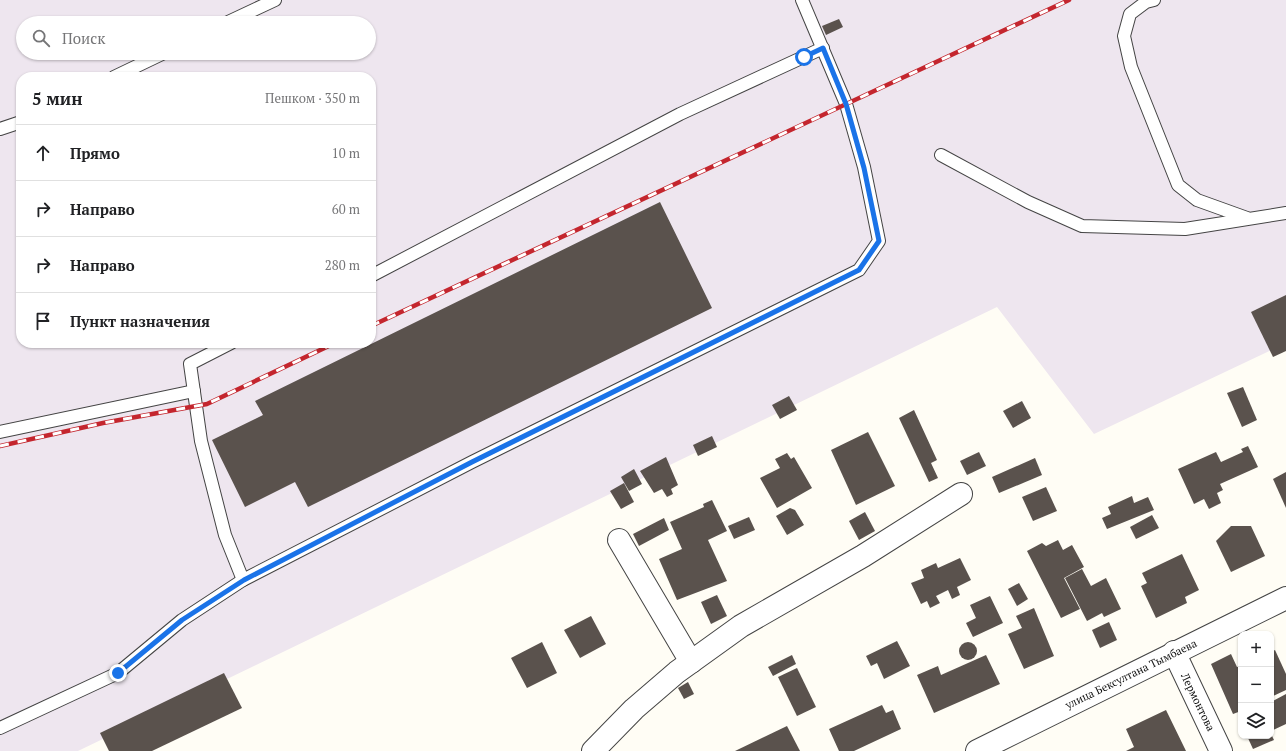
<!DOCTYPE html>
<html lang="ru">
<meta charset="utf-8">
<style>
:root{--surface:#fff;--page:#f6f6f6;--text:#202124;--muted:#757577;--line:#e0e0e0}
body{margin:0;font-family:"PT Serif",serif;background:var(--page);color:var(--text)}
.controls{position:absolute;right:12px;bottom:12px;display:grid;overflow:hidden;border-radius:8px;box-shadow:0 1px 3px #0004}
.controls button{width:36px;height:36px;display:grid;place-items:center;padding:0;border:0;border-bottom:1px solid var(--line);background:var(--surface);color:var(--text);font:20px sans-serif}
.stop{position:absolute;width:12px;height:12px;margin:-9px;border:3px solid #1a73e8;border-radius:50%;background:#fff}
.stop.end{background:#1a73e8;border-color:#fff;box-shadow:0 1px 4px #0008}
.list{margin:0;padding:0;list-style:none}
h2{display:flex;justify-content:space-between;align-items:center;height:52px;margin:0;padding:0 16px;font-size:17px}
h2 small{font-size:13px;font-weight:400;color:var(--muted)}
.list li{display:grid;grid-template-columns:26px 1fr auto;gap:12px;align-items:center;box-sizing:border-box;height:56px;padding:0 16px;border-top:1px solid var(--line)}
.list b{display:block;font-size:15px;white-space:nowrap}
.list em{font-size:13px;font-style:normal;color:var(--muted)}
.icon{flex:none;width:22px;height:22px;fill:none;stroke:currentColor;stroke-width:2;stroke-linecap:round;stroke-linejoin:round}
.map{position:relative;flex:none;width:1286px;height:751px;overflow:hidden}
.search{position:absolute;background:var(--surface);box-shadow:0 1px 3px #0004;left:16px;top:16px;width:360px;height:44px;display:flex;align-items:center;gap:10px;box-sizing:border-box;padding:0 14px;border-radius:22px;color:var(--muted);font-size:15px}
.panel{position:absolute;background:var(--surface);box-shadow:0 1px 3px #0004;left:16px;top:72px;width:360px;height:276px;border-radius:16px}
.map>svg:first-child{display:block}
</style>
<div class="map">
<svg width="1286" height="751" viewBox="0 0 1286 751">
<rect width="100%" height="100%" fill="#fffdf5"/>
<!-- industrial -->
<path fill="#eee6ef" fill-rule="evenodd" d="M0,0H1286V343L1094,434L997,307L78,751H0ZM23,23H369V53H23ZM21,77H371V343H21Z"/>
<!-- building -->
<g fill="#5a524d">
<path d="M839,19L843,27L826,35L822,26Z"/>
<path d="M660,202L712,308L308,507L295,482L245,507L212,440L263,415L255,401Z"/>
<path d="M1286,295V351L1273,357L1251,312Z"/>
<path d="M1243,387L1257,420L1242,427L1227,393Z"/>
<path d="M789,396L797,410L780,419L772,405Z"/>
<path d="M1022,401L1031,418L1013,428L1003,411Z"/>
<path d="M914,410L937,460L931,463L938,478L929,482L899,418Z"/>
<path d="M868,432L895,486L856,505L831,450Z"/>
<path d="M712,436L717,447L698,456L693,445Z"/>
<path d="M1248,446L1258,467L1220,484L1223,490L1217,493L1221,503L1209,509L1204,499L1194,504L1178,469L1216,452L1221,462L1243,452L1241,449Z"/>
<path d="M979,452L986,466L967,475L960,461Z"/>
<path d="M787,453L791,459L794,457L812,488L777,508L760,478L780,468L775,459Z"/>
<path d="M666,457L678,485L671,489L673,494L667,497L662,489L654,493L640,471Z"/>
<path d="M1035,458L1042,475L999,493L992,477Z"/>
<path d="M634,469L642,484L629,491L621,477Z"/>
<path d="M1286,472V508L1273,479Z"/>
<path d="M624,483L634,502L621,509L610,491Z"/>
<path d="M1046,487L1057,511L1033,521L1022,497Z"/>
<path d="M1132,496L1134,503L1148,497L1154,510L1107,529L1102,518L1111,514L1108,507Z"/>
<path d="M712,500L727,531L708,540L727,581L677,600L659,559L682,549L670,522L704,507L703,504Z"/>
<path d="M790,508L795,510L804,525L787,535L776,516Z"/>
<path d="M865,512L875,531L859,540L849,521Z"/>
<path d="M1152,515L1159,528L1136,539L1130,527Z"/>
<path d="M749,517L755,530L734,539L728,526Z"/>
<path d="M664,518L669,530L639,546L633,534Z"/>
<path d="M1231,526H1251L1265,556L1231,572L1216,541Z"/>
<path d="M1058,540L1063,550L1072,545L1084,567L1064,578L1080,609L1061,618L1027,551L1042,543L1046,546Z"/>
<path d="M1182,554L1199,590L1185,597L1187,603L1156,618L1141,586L1147,583L1142,573Z"/>
<path d="M960,558L971,580L957,587L960,595L952,599L948,590L936,596L940,603L930,608L927,601L921,604L911,583L924,578L921,570L936,563L938,568Z"/>
<path d="M1082,569L1091,586L1106,578L1121,609L1104,617L1102,613L1087,621L1065,578Z"/>
<path d="M1019,583L1028,599L1017,606L1008,589Z"/>
<path d="M717,595L727,616L711,624L701,602Z"/>
<path d="M990,596L1003,623L973,637L966,623L976,618L970,605Z"/>
<path d="M1034,608L1054,656L1024,669L1008,634L1022,628L1016,616Z"/>
<path d="M591,616L606,644L580,658L564,630Z"/>
<path d="M1109,622L1117,640L1100,648L1092,630Z"/>
<path d="M897,641L910,666L884,679L877,663L871,666L866,656Z"/>
<path d="M542,642L557,673L527,688L511,658Z"/>
<circle cx="968" cy="651" r="9"/>
<path d="M1275,650L1286,674V690L1271,697V652Z"/>
<path d="M1231,654L1237,667L1241,666V711L1233,714L1211,664Z"/>
<path d="M792,655L796,664L773,676L768,667Z"/>
<path d="M986,655L1000,684L934,713L917,675L938,666L941,675Z"/>
<path d="M797,668L816,707L797,716L778,677Z"/>
<path d="M224,673L242,708L152,751H109L100,733Z"/>
<path d="M688,682L694,694L684,699L678,688Z"/>
<path d="M1286,694V724L1271,731V702Z"/>
<path d="M882,705L886,713L893,710L901,729L854,751H839L829,729Z"/>
<path d="M1166,710L1186,751H1126L1134,747L1126,729Z"/>
<path d="M787,726L800,751H735Z"/>
<path d="M1247,736H1272L1274,740L1253,749Z"/>
</g>
<g fill="none" stroke-linecap="round" stroke-linejoin="round">
<defs>
<g id="service">
<path d="M1154,0L1146,2L1130,14L1124,36L1131,67L1178,185L1197,200L1247,218"/>
<path d="M226,23L275,0"/>
<path d="M114,77L164,53"/>
<path d="M0,129L21,122"/>
<path d="M941,155L1028,202L1082,226L1185,229L1286,213"/>
<path d="M371,276L680,114L823,48"/>
<path d="M231,343L190,364L201,441L225,535L243,580"/>
<path d="M0,432L194,391"/>
<path d="M0,728L118,673L182,620L243,580L472,462L859,270L879,241L864,167L846,104L802,0"/>
</g>
<g id="minor">
<path d="M619,540L691,662"/>
<path d="M1174,652L1221,751"/>
<path d="M593,751L634,709L677,672L741,626L863,556L961,494"/>
<path d="M977,751L1286,598"/>
</g>
</defs>
<!-- service casing -->
<use href="#service" stroke="#444" stroke-width="14"/>
<!-- minor casing -->
<use href="#minor" stroke="#444" stroke-width="24"/>
<!-- service -->
<use href="#service" stroke="#fff" stroke-width="12"/>
<!-- minor -->
<use href="#minor" stroke="#fff" stroke-width="22"/>
<defs>
<g id="rail">
<path d="M371,326L1069,0"/>
<path d="M0,446L103,423L207,404L335,343"/>
</g>
</defs>
<!-- rail casing -->
<use href="#rail" stroke="#c4262e" stroke-width="4.5"/>
<!-- rail -->
<use href="#rail" stroke="#fff" stroke-width="3" stroke-dasharray="9" stroke-linecap="butt"/>
</g>
<g fill="none" stroke-linecap="round" stroke-linejoin="round">
<!-- route -->
<path stroke="#1a73e8" stroke-width="5" d="M118,673L182,620L244,580L472,462L859,270L879,241L864,168L846,104L823,48L804,57"/>
</g>
<g text-anchor="middle" stroke-width="4" stroke-linejoin="round" paint-order="stroke">
<!-- street labels -->
<g font-size="11" fill="#111" stroke="#fff">
<text transform="translate(1131 674) rotate(-26)" y="4">улица Бексултана Тымбаева</text>
<text transform="translate(1198 702) rotate(64)" y="4">Лермонтова</text>
</g>
</g>
</svg>
<div class="controls">
<button>+</button>
<button>−</button>
<button><svg class="icon" aria-label="layers" viewBox="0 0 24 24"><path d="M12 4l9 5-9 5-9-5zM3 14l9 5 9-5"/></svg></button>
</div>
<div class="stop" style="left:804px;top:57px"></div>
<div class="stop end" style="left:118px;top:673px"></div>
<div class="search"><svg class="icon" aria-label="search" viewBox="0 0 24 24"><circle cx="10" cy="10" r="6"/><path d="M15 15l6 6"/></svg>Поиск</div>
<section class="panel">
<h2>5 мин<small>Пешком · 350 m</small></h2>
<ul class="list">
<li><svg class="icon" aria-label="ahead" viewBox="0 0 24 24"><path d="M12 20V5M6 11l6-6 6 6"/></svg><div><b>Прямо</b></div><em>10 m</em></li>
<li><svg class="icon" aria-label="right" viewBox="0 0 24 24"><path d="M7 20v-9h11M14 6l5 5-5 5"/></svg><div><b>Направо</b></div><em>60 m</em></li>
<li><svg class="icon" aria-label="right" viewBox="0 0 24 24"><path d="M7 20v-9h11M14 6l5 5-5 5"/></svg><div><b>Направо</b></div><em>280 m</em></li>
<li><svg class="icon" aria-label="arrive" viewBox="0 0 24 24"><path d="M6 21V4h12l-3 4 3 4H6"/></svg><div><b>Пункт назначения</b></div></li>
</ul>
</section>
</div>
